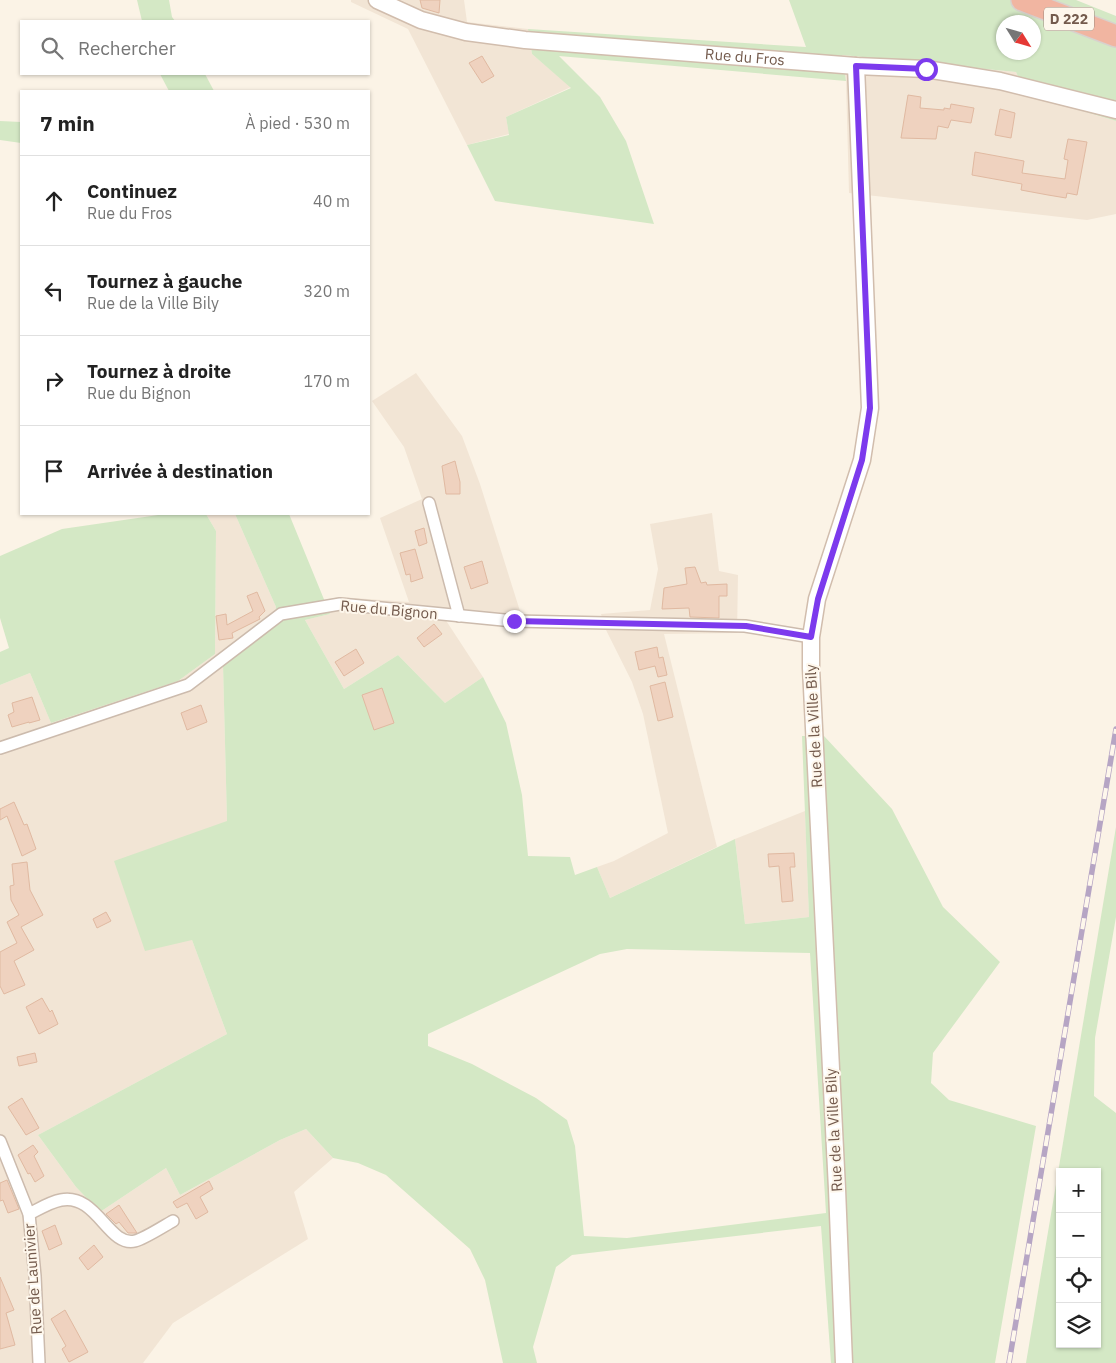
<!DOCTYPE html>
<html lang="fr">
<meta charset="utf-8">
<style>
:root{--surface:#fff;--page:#f6f6f6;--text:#222;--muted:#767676;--line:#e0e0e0}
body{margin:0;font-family:"IBM Plex Sans",sans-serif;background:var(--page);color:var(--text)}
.controls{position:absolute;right:15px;bottom:15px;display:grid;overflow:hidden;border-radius:0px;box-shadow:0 1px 4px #0004}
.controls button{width:45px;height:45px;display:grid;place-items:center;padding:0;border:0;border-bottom:1px solid var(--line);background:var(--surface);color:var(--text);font:25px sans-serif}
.compass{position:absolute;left:996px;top:15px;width:45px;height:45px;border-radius:50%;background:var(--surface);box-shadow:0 1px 4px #0004;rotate:127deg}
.stop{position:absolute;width:15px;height:15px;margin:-11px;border:4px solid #7c3aed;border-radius:50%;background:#fff}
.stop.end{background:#7c3aed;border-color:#fff;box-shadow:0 1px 5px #0008}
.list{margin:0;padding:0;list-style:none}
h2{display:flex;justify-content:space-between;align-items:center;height:65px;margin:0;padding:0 20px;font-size:21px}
h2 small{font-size:16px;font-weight:400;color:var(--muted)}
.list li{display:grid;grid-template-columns:32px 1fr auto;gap:15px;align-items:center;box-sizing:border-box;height:90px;padding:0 20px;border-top:1px solid var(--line)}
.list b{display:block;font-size:19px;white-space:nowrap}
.list p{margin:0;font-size:16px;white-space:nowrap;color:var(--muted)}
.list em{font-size:16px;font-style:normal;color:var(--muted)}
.icon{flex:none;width:28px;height:28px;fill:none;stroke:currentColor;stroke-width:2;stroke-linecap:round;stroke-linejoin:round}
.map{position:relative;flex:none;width:1116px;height:1363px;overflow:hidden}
.search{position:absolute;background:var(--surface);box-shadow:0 1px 4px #0004;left:20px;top:20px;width:350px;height:55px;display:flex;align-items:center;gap:12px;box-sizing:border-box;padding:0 18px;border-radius:0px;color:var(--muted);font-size:19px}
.panel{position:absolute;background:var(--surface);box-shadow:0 1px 4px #0004;left:20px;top:90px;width:350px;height:425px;border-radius:0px}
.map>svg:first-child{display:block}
</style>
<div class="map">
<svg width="1116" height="1363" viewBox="0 0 1116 1363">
<rect width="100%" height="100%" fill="#fbf3e6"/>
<!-- residential -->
<g fill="#f2e5d5">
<path d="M351,0H464L467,22L528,29L532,54L571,87L506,117L509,134L467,145L408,29L351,2Z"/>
<path d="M842,55L1016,72L1026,94L1116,121V214L1087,220L849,193L846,81Z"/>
<path d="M416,373L462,436L480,484L525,627L445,619L483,677L445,703L398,655L344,689L305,620L330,614L324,600L340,597L409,602L380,518L422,499L404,447L372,401Z"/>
<path d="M712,513L719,571L738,575L737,633L664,634L717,847L610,898L597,867L614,861L668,833L643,714L632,682L606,630L601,614L650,610L658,569L650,524Z"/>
<path d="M206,514H235L276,607L273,628L223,665L227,821L192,940L227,1034L38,1135L76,1187L100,1212L166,1168L180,1195L280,1140L306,1129L333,1158L294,1192L308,1239L173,1323L143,1363H0V685L30,673L51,723L178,681L215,654L216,531Z"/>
<path d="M805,811L809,917L745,924L735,839Z"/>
</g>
<!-- green -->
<g fill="#d4e8c5" fill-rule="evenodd">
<path d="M137,0H169L172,17L175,21H142Z"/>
<path d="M789,0H1076L1116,16V121L1026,94L1016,72L842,55L846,81L559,56L600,97L626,141L654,224L495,201L467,145L509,135L506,117L571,88L532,54L528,29L806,47ZM1004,22H1034V52H1004Z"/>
<path d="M160,74H205L214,91H169Z"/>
<path d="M0,121L21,122V143L0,140Z"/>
<path d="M165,514H206L216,531L215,654L178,681L51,723L30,673L0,685V652L9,648L0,618V556L62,529Z"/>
<path d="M235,514H289L330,614L305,620L344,689L398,655L445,703L483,677L506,723L522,795L528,856L570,857L575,875L597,867L610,898L735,839L745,924L809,917L802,736H824L892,809L943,907L1000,962L933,1053L931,1083L949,1100L1036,1126L995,1363H831L821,1226L572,1255L556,1267L533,1347L537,1363H503L485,1280L470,1249L386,1175L358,1163L333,1158L306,1129L280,1140L180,1195L166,1168L100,1212L76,1187L38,1135L227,1034L192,940L145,951L114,861L227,821L223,665L273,628L276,607ZM627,949L810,953L826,1213L627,1238L584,1236L575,1146L567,1120L536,1098L472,1064L428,1046V1034L600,954Z"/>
<path d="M1116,827V917L1095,1038L1094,1096L1116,1113V1363H1026ZM1060,1172H1097V1344H1060Z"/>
</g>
<!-- building -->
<g fill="#efd2bf" stroke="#e0b9a1">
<path d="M420,0H440L439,13L422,8Z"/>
<path d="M482,56L494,76L482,83L469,63Z"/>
<path d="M908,95L921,97L920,108L944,110V108L950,109L951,104L974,108L971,123L951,120L948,128L938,126L936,139L901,138Z"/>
<path d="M1000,109L1015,113L1011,138L995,135Z"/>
<path d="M1068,139L1087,142L1077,195L1067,193L1066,198L1048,195L1021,190L1022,184L972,175L975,152L1024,161L1022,173L1065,179L1068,160L1064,159Z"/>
<path d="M455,461L460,482V494H446L442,466Z"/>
<path d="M424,528L427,543L419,546L415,531Z"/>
<path d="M415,549L423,578L411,582L410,574L406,575L400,553Z"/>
<path d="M482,561L488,583L471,589L464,567Z"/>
<path d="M695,567L701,583L706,582L707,585L727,584V596H719V618L690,617L689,608L662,609L664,588L687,584L685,568Z"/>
<path d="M257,592L265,611L259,617L260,619L232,633L233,638L219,640L216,616L226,614L227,625L253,611L247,596Z"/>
<path d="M434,624L442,634L424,647L417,638Z"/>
<path d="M657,647L659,658L663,657L667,675L658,677L655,666L639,670L635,652Z"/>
<path d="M356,649L364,663L344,676L335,662Z"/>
<path d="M665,682L673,717L658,721L650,686Z"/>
<path d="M382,688L394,723L374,730L362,695Z"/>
<path d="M32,697L40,720L29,723V722L12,727L8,715L14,712L12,703Z"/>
<path d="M201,705L207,722L187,730L181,713Z"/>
<path d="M14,802L24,825L27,824L36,849L22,856L7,816L0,820V809Z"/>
<path d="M794,853L795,867H790L793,901L782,902L779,866L769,867L768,854Z"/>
<path d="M27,862L30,890L43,915L21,927L34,950L14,961L25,985L4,994L0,986V952L17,943L7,922L19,915L11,900L10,886L14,885L12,864Z"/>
<path d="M106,912L111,921L97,928L93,919Z"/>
<path d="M42,998L50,1012L52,1010L58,1024L39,1034L26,1007Z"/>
<path d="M35,1053L37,1062L19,1066L17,1057Z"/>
<path d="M22,1098L39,1128L26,1135L8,1107Z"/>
<path d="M33,1145L38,1152L34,1156L44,1176L35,1182L30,1173L28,1174L18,1155Z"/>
<path d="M7,1180L19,1209L8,1213L3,1200L0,1201V1183Z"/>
<path d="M209,1181L213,1189L200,1197L208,1212L196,1219L187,1203L177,1208L173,1202Z"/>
<path d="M119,1205L137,1233H128L119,1222L116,1224L106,1214Z"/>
<path d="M55,1225L62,1244L49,1250L42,1231Z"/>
<path d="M94,1245L103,1257L88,1270L79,1258Z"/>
<path d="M0,1277L14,1310L6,1313L15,1345L0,1349Z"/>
<path d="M65,1310L88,1352L69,1362L62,1349L66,1346L51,1319Z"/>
</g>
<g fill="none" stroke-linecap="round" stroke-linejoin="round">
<defs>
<g id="street">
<path d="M429,503L459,616"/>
<path d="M0,748L188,685L281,614L340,604L514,621L745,626L811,637"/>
<path d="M0,1141L29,1214L35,1276L39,1363"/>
<path d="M29,1214C39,1209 50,1202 61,1200C97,1193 108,1247 135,1241C144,1239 164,1226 173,1221"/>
</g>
<g id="secondary">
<path id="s1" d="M377,0L421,20L466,32L525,40L856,66L926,69L1000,81L1116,110"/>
<path d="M844,1363L837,1189L811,668V637L817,599L862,460L870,408L856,66"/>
</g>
<path id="highway" d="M1022,0L1116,36"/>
</defs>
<!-- street casing -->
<use href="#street" stroke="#ccbbad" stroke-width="14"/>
<!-- secondary casing -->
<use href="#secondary" stroke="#d1bdad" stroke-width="19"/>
<!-- highway casing -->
<use href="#highway" stroke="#d8d1cd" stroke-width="24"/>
<!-- street -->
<use href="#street" stroke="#fff" stroke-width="11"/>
<!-- secondary -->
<use href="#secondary" stroke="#fff" stroke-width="16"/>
<!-- highway -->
<use href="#highway" stroke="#f1b5a1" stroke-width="21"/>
<defs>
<path id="rail" d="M1009,1363L1116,729"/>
</defs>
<!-- rail casing -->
<use href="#rail" stroke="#b6a5c4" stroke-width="5.5"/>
<!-- rail -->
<use href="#rail" stroke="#fef7ec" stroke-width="4" stroke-dasharray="11" stroke-linecap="butt"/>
</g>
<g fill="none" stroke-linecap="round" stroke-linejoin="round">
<!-- route -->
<path stroke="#7c3aed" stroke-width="6" d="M514,621L746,626L811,637L818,599L862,460L870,408L856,66L926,69"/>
</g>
<g text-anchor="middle" stroke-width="4" stroke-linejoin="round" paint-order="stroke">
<!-- shield labels -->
<rect fill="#fef7ec" stroke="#9d897c" stroke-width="1" x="1044" y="7.5" width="50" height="23" rx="4"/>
<g font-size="14" font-weight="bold" fill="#735a4c">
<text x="1069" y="24">D 222</text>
</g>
<!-- street labels -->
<g font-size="15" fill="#735a4c" stroke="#fef7ec">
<text dy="5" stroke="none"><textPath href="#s1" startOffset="375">Rue du Fros</textPath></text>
<text transform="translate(389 610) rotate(5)" y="5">Rue du Bignon</text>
<text transform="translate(814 726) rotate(-93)" y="5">Rue de la Ville Bily</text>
<text transform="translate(834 1130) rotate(-93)" y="5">Rue de la Ville Bily</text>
<text transform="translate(33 1279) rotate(-94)" y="5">Rue de Launivier</text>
</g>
</g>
</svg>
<div class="controls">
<button>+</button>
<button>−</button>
<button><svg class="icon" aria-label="locate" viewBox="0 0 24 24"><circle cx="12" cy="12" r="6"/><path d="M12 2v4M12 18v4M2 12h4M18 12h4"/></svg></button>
<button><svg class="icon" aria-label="layers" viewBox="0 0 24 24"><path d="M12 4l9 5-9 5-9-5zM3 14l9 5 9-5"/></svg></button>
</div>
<svg class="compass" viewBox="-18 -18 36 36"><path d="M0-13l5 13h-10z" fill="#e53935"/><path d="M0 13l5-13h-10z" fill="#767676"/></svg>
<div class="stop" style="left:926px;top:69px"></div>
<div class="stop end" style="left:514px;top:621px"></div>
<div class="search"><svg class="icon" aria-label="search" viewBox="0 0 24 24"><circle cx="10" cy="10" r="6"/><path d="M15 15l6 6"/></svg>Rechercher</div>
<section class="panel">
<h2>7 min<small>À pied · 530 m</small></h2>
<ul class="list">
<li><svg class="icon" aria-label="ahead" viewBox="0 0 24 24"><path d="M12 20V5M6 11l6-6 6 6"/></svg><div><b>Continuez</b><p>Rue du Fros</p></div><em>40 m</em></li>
<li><svg class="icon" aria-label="left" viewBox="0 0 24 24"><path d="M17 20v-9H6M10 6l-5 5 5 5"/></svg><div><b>Tournez à gauche</b><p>Rue de la Ville Bily</p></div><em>320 m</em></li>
<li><svg class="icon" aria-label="right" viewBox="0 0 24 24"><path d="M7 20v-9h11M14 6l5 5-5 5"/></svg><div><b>Tournez à droite</b><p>Rue du Bignon</p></div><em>170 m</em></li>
<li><svg class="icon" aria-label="arrive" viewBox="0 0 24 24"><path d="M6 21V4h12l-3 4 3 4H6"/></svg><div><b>Arrivée à destination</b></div></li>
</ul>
</section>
</div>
